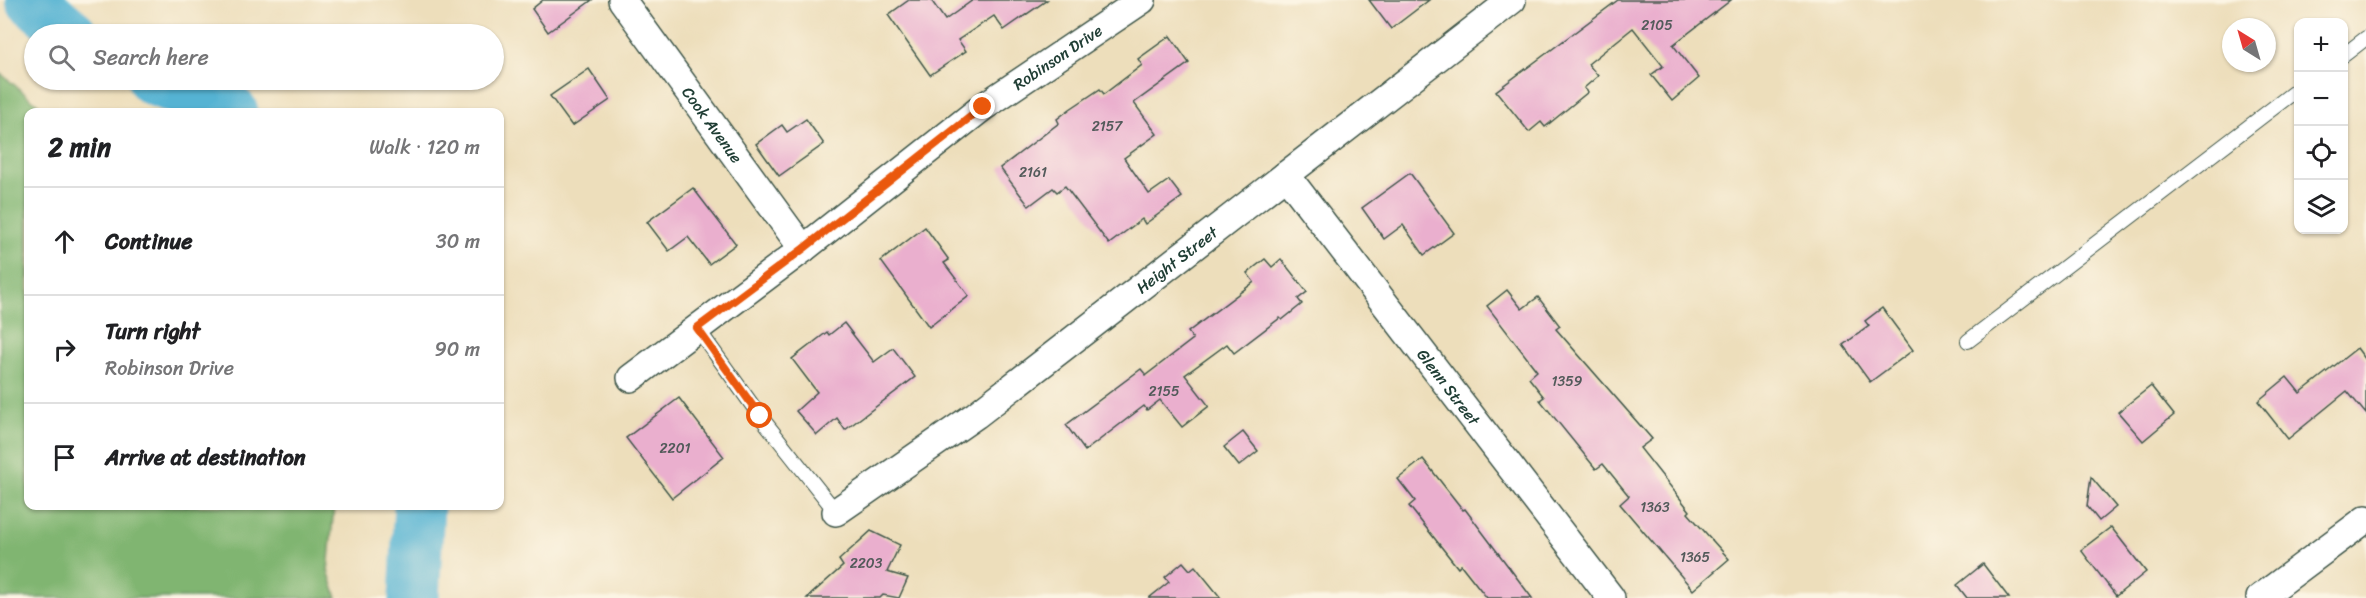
<!DOCTYPE html>
<meta charset="utf-8">
<style>
:root{--surface:#fff;--page:#f2f2f2;--text:#202124;--muted:#757577;--line:#e0e0e0}
body{margin:0;font-family:Sriracha,sans-serif;background:var(--page);color:var(--text)}
.controls{position:absolute;right:18px;top:18px;display:grid;overflow:hidden;border-radius:12px;box-shadow:0 2px 4px #0004}
.controls button{width:54px;height:54px;display:grid;place-items:center;padding:0;border:0;border-bottom:2px solid var(--line);background:var(--surface);color:var(--text);font:30px sans-serif}
.compass{position:absolute;left:2222px;top:18px;width:54px;height:54px;border-radius:50%;background:var(--surface);box-shadow:0 2px 4px #0004;rotate:323deg}
.stop{position:absolute;width:18px;height:18px;margin:-14px;border:4px solid #ea580c;border-radius:50%;background:#fff}
.stop.end{background:#ea580c;border-color:#fff;box-shadow:0 2px 6px #0008}
.list{margin:0;padding:0;list-style:none}
h2{display:flex;justify-content:space-between;align-items:center;height:78px;margin:0;padding:0 24px;font-size:26px}
h2 small{font-size:20px;font-weight:400;color:var(--muted)}
.list li{display:grid;grid-template-columns:39px 1fr auto;gap:18px;align-items:center;box-sizing:border-box;height:108px;padding:0 24px;border-top:2px solid var(--line)}
.list b{display:block;font-size:22px;white-space:nowrap}
.list p{margin:0;font-size:20px;white-space:nowrap;color:var(--muted)}
.list em{font-size:20px;font-style:normal;color:var(--muted)}
.icon{flex:none;width:33px;height:33px;fill:none;stroke:currentColor;stroke-width:2;stroke-linecap:round;stroke-linejoin:round}
.map{position:relative;flex:none;width:2366px;height:598px;overflow:hidden}
.search{position:absolute;background:var(--surface);box-shadow:0 2px 4px #0004;left:24px;top:24px;width:480px;height:66px;display:flex;align-items:center;gap:15px;box-sizing:border-box;padding:0 21px;border-radius:33px;color:var(--muted);font-size:22px}
.panel{position:absolute;background:var(--surface);box-shadow:0 2px 4px #0004;left:24px;top:108px;width:480px;height:402px;border-radius:12px}
.map>svg:first-child{display:block}
</style>
<div class="map">
<svg width="2366" height="598" viewBox="0 0 2366 598">
<rect width="100%" height="100%" fill="#fcf5e5"/>
<filter id="ink" filterUnits="userSpaceOnUse"><feTurbulence type="fractalNoise" baseFrequency=".0167" numOctaves="2"/><feDisplacementMap in="SourceGraphic" scale="12" xChannelSelector="R" yChannelSelector="G"/><feConvolveMatrix kernelMatrix="1 2 1 2 8 2 1 2 1" color-interpolation-filters="sRGB"/></filter>
<filter id="wash" filterUnits="userSpaceOnUse"><feTurbulence type="fractalNoise" baseFrequency=".008" numOctaves="4" result="noise"/><feDisplacementMap in="SourceGraphic" scale="24" xChannelSelector="R" yChannelSelector="G"/><feGaussianBlur stdDeviation="1.35" result="paint"/><feColorMatrix in="noise" values="0 0 0 0 0 0 0 0 0 0 0 0 0 0 0 0 0 1.4 0 .05"/><feComposite in="paint" operator="in"/></filter>
<g filter="url(#wash)">
<rect width="100%" height="100%" fill="#eddebb"/>
<!-- forest -->
<path fill="#80b571" stroke="#507952" stroke-width="1.5" d="M0,73L47,112H28V506H334L328,571L337,598H0Z"/>
<g fill="none" stroke-linecap="round" stroke-linejoin="round">
<!-- river -->
<g stroke="#54b3d3" stroke-width="51">
<path d="M31,0L72,34"/>
<path d="M153,80L233,112"/>
<path d="M414,598L419,506"/>
</g>
</g>
<g id="blocks">
<!-- building -->
<g fill="#eaafce">
<path d="M543,0H592L548,32L532,9Z"/>
<path d="M909,0H931L945,20L973,0H1047L1004,30L994,16L958,40L966,51L930,75L888,15Z"/>
<path d="M1369,0H1429L1391,29Z"/>
<path d="M1618,0H1731L1673,45L1699,78L1672,101L1651,75L1663,66L1633,28L1588,64L1598,76L1584,88L1588,92L1545,127L1541,122L1529,132L1496,91Z"/>
<path d="M1170,36L1189,63L1134,103L1157,134L1124,158L1149,194L1169,180L1182,197L1145,224L1142,219L1109,244L1065,186L1057,192L1053,188L1029,206L1000,168L1059,123L1057,119L1070,109L1100,89L1104,94L1142,65L1138,59Z"/>
<path d="M589,69L610,100L572,126L550,96Z"/>
<path d="M806,119L824,144L779,176L756,144L782,125L787,132Z"/>
<path d="M1410,173L1454,233L1424,255L1403,225L1384,239L1362,208Z"/>
<path d="M693,188L736,244L709,264L688,237L669,251L647,222Z"/>
<path d="M925,227L949,260L944,263L969,296L929,327L881,261Z"/>
<path d="M1265,259L1272,267L1281,259L1307,292L1298,299L1302,304L1282,320L1280,318L1234,353L1227,344L1185,375L1209,406L1182,427L1160,400L1147,410L1144,406L1085,451L1066,425L1141,369L1146,375L1193,339L1188,332L1254,282L1247,273Z"/>
<path d="M1507,290L1522,309L1538,297L1560,326L1556,329L1652,439L1640,448L1690,511L1688,513L1729,559L1693,590L1620,504L1629,496L1603,464L1596,469L1540,400L1544,397L1529,378L1537,371L1487,306Z"/>
<path d="M1882,308L1913,350L1870,382L1843,345L1869,326L1865,321Z"/>
<path d="M844,323L874,362L893,348L915,377L845,430L837,418L817,435L796,411L817,392L792,359L827,332L829,335Z"/>
<path d="M2357,348L2366,360V414L2347,391L2288,439L2258,401L2287,377L2300,393Z"/>
<path d="M2151,386L2174,415L2143,441L2118,412Z"/>
<path d="M679,398L724,457L672,498L626,438Z"/>
<path d="M1243,432L1258,451L1239,466L1224,447Z"/>
<path d="M1423,459L1463,510L1465,509L1532,598H1487L1461,565L1458,568L1409,506L1415,501L1398,479Z"/>
<path d="M2091,477L2116,507L2099,521L2087,506Z"/>
<path d="M2111,527L2146,572L2116,596L2081,550Z"/>
<path d="M871,531L900,545L887,572L908,578L899,598L883,595L880,598H807L843,566L839,560Z"/>
<path d="M1183,562L1190,570L1195,566L1221,598H1149L1169,582L1165,577Z"/>
<path d="M1983,564L2009,598H1967L1957,585Z"/>
</g>
</g>
</g>
<g filter="url(#ink)">
<use href="#blocks" fill-opacity="0" stroke="#3e5548" stroke-width="1.5"/>
<g fill="none" stroke-linecap="round" stroke-linejoin="round">
<defs>
<g id="lane">
<path d="M2344,55L2366,38"/>
<path d="M697,328L760,416L836,512"/>
<path d="M1968,341L2298,89"/>
</g>
<g id="street">
<path id="s1" d="M622,0L803,249"/>
<path id="s2" d="M1286,175L1611,598"/>
<path id="s3" d="M631,378L803,249L983,107L1142,0"/>
<path id="s4" d="M836,512L976,415L1512,0"/>
<path d="M2260,598L2366,519"/>
</g>
</defs>
<!-- lane casing -->
<use href="#lane" stroke="#3e5548" stroke-width="16"/>
<!-- street casing -->
<use href="#street" stroke="#3e5548" stroke-width="30"/>
<!-- lane -->
<use href="#lane" stroke="#fff" stroke-width="14"/>
<!-- street -->
<use href="#street" stroke="#fff" stroke-width="27"/>
</g>
</g>
<g fill="none" stroke-linecap="round" stroke-linejoin="round" filter="url(#ink)">
<!-- route -->
<path stroke="#ea580c" stroke-width="8" d="M760,416L697,328L803,249L983,107"/>
</g>
<g text-anchor="middle" stroke-width="6" stroke-linejoin="round" paint-order="stroke">
<!-- number labels -->
<g font-size="14" fill="#525a5a">
<text x="1657" y="30">2105</text>
<text x="1107" y="131">2157</text>
<text x="1033" y="177">2161</text>
<text x="1567" y="386">1359</text>
<text x="1164" y="396">2155</text>
<text x="675" y="453">2201</text>
<text x="1655" y="512">1363</text>
<text x="1695" y="562">1365</text>
<text x="866" y="568">2203</text>
</g>
<!-- street labels -->
<g font-size="16" fill="#1f3d34" stroke="#fcf5e5">
<text dy="6" stroke="none"><textPath href="#s3" startOffset="534">Robinson Drive</textPath></text>
<text dy="6" stroke="none"><textPath href="#s1" startOffset="154">Cook Avenue</textPath></text>
<text dy="6" stroke="none"><textPath href="#s4" startOffset="424">Height Street</textPath></text>
<text dy="6" stroke="none"><textPath href="#s2" startOffset="267">Glenn Street</textPath></text>
</g>
</g>
</svg>
<div class="controls">
<button>+</button>
<button>−</button>
<button><svg class="icon" aria-label="locate" viewBox="0 0 24 24"><circle cx="12" cy="12" r="6"/><path d="M12 2v4M12 18v4M2 12h4M18 12h4"/></svg></button>
<button><svg class="icon" aria-label="layers" viewBox="0 0 24 24"><path d="M12 4l9 5-9 5-9-5zM3 14l9 5 9-5"/></svg></button>
</div>
<svg class="compass" viewBox="-18 -18 36 36"><path d="M0-13l5 13h-10z" fill="#e53935"/><path d="M0 13l5-13h-10z" fill="#757577"/></svg>
<div class="stop" style="left:760px;top:416px"></div>
<div class="stop end" style="left:983px;top:107px"></div>
<div class="search"><svg class="icon" aria-label="search" viewBox="0 0 24 24"><circle cx="10" cy="10" r="6"/><path d="M15 15l6 6"/></svg>Search here</div>
<section class="panel">
<h2>2 min<small>Walk · 120 m</small></h2>
<ul class="list">
<li><svg class="icon" aria-label="ahead" viewBox="0 0 24 24"><path d="M12 20V5M6 11l6-6 6 6"/></svg><div><b>Continue</b></div><em>30 m</em></li>
<li><svg class="icon" aria-label="right" viewBox="0 0 24 24"><path d="M7 20v-9h11M14 6l5 5-5 5"/></svg><div><b>Turn right</b><p>Robinson Drive</p></div><em>90 m</em></li>
<li><svg class="icon" aria-label="arrive" viewBox="0 0 24 24"><path d="M6 21V4h12l-3 4 3 4H6"/></svg><div><b>Arrive at destination</b></div></li>
</ul>
</section>
</div>
